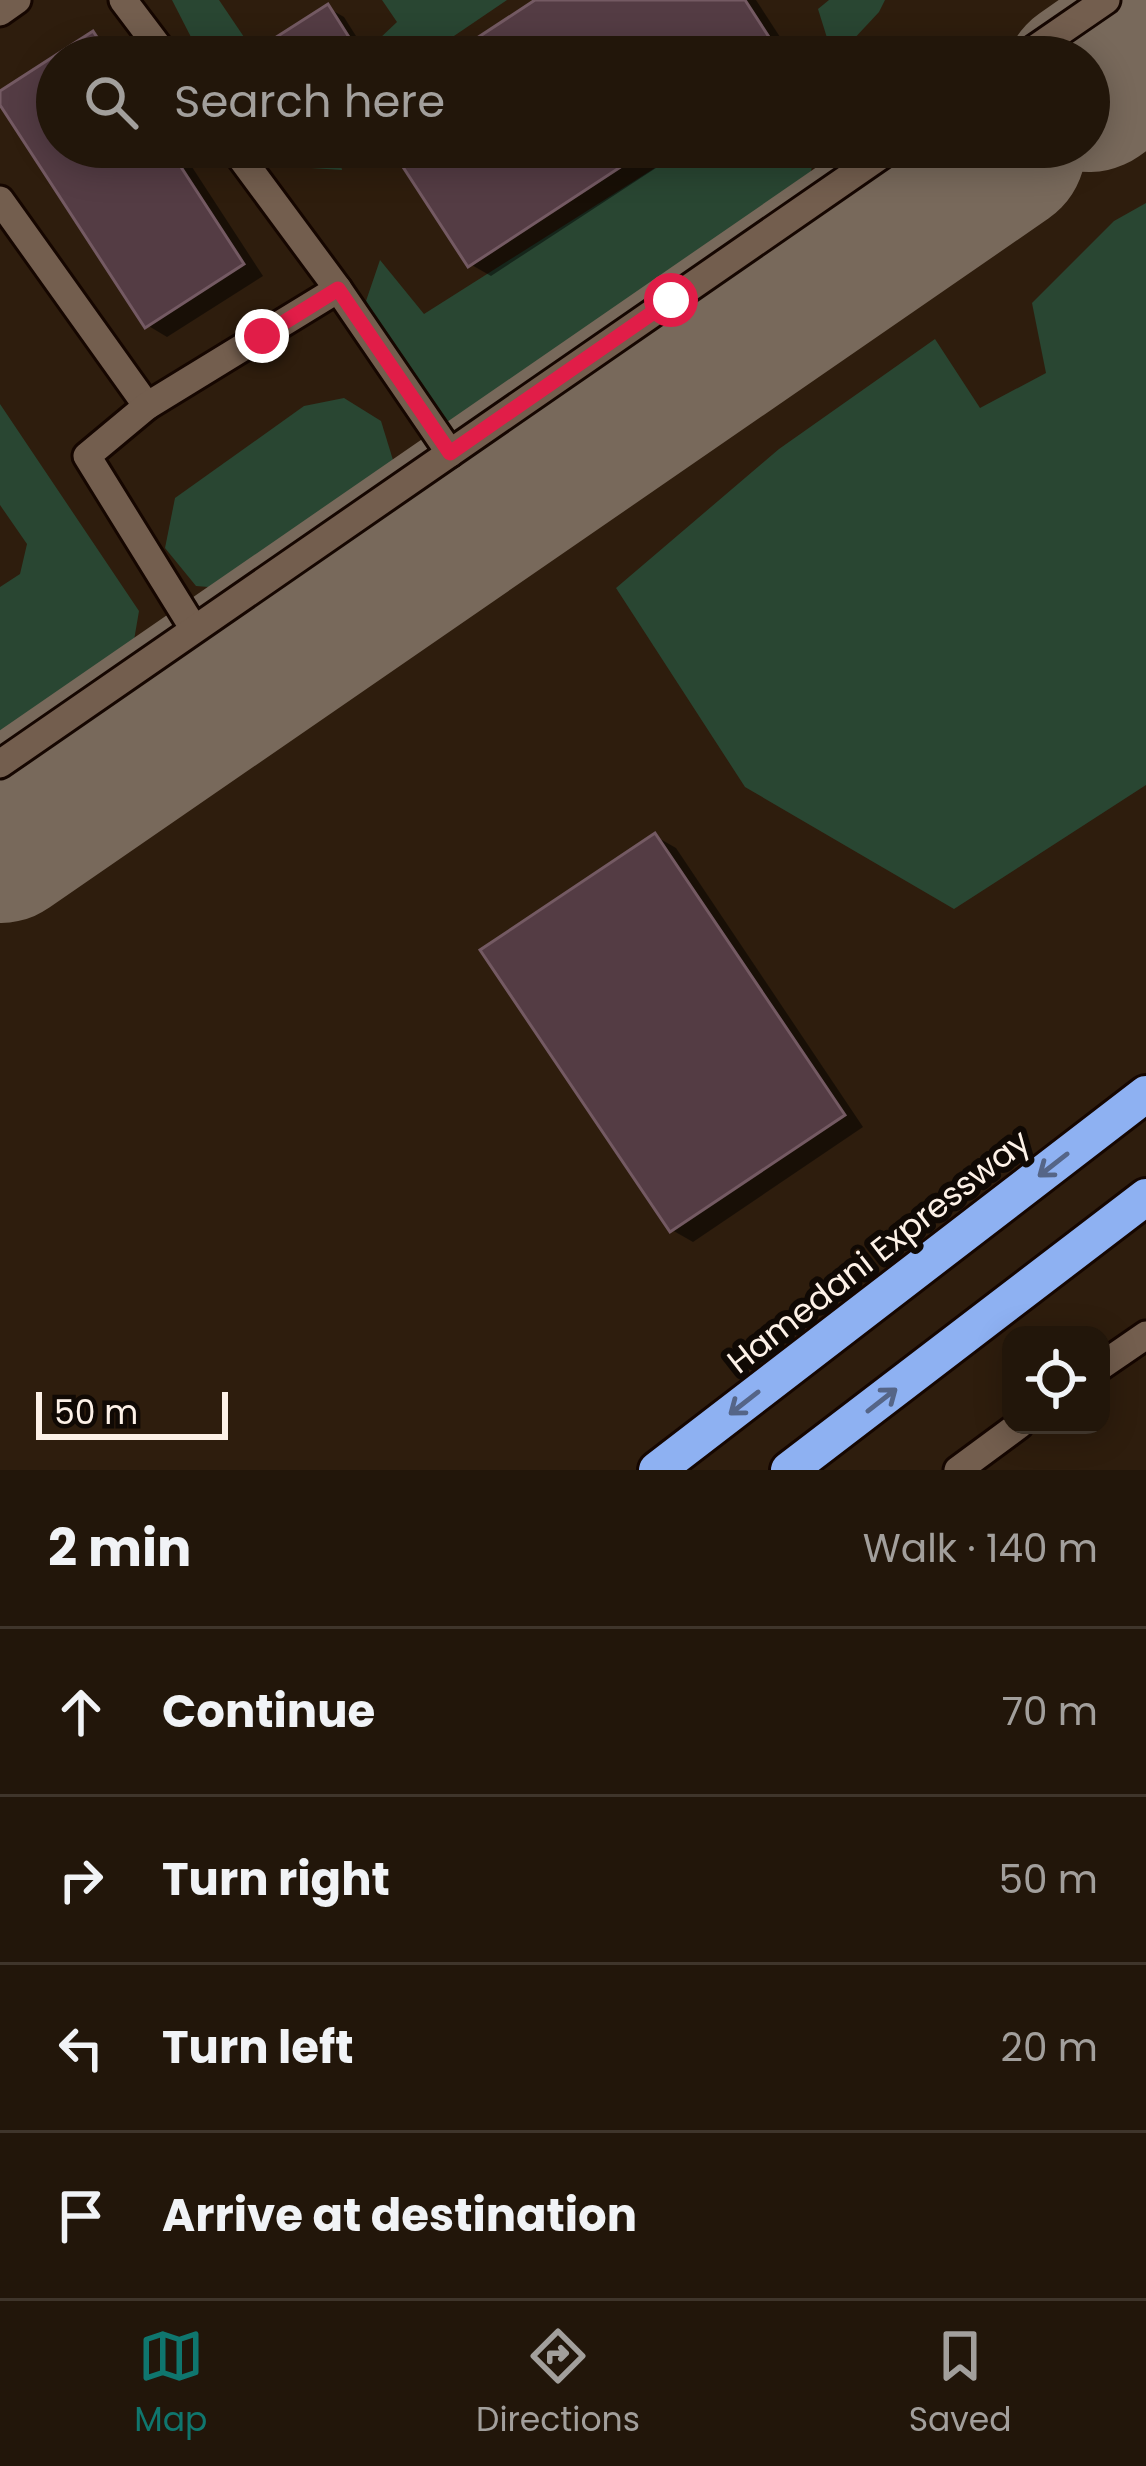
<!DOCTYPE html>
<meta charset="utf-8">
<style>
:root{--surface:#22160a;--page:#2a1f13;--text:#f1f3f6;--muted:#a29f9c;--line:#3f352b;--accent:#0f766e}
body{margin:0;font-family:Poppins,sans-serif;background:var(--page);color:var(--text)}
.controls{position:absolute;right:36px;bottom:36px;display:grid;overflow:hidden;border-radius:24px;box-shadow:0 6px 30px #0003}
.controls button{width:108px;height:108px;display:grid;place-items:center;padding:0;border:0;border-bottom:3px solid var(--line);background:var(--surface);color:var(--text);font:60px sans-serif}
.scale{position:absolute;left:36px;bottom:30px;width:192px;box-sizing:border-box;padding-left:12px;border:6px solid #fdf1e7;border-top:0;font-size:33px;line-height:42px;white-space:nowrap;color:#fdf1e7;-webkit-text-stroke:9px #100904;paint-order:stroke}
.stop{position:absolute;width:36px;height:36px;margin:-27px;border:9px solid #e11d48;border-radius:50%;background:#fff}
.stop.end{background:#e11d48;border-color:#fff;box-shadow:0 3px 12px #0008}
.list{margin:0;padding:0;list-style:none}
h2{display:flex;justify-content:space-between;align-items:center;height:156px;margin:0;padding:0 48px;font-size:51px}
h2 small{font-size:39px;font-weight:400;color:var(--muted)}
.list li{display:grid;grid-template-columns:78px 1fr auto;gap:36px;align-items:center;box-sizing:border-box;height:168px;padding:0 48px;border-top:3px solid var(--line)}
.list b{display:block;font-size:45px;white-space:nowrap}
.list em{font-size:39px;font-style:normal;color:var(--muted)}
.icon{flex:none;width:66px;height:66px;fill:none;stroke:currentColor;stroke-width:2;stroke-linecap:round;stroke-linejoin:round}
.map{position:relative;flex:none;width:1146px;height:1470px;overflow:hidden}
.search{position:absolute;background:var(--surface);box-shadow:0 6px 30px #0003;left:36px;right:36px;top:36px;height:132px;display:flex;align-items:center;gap:30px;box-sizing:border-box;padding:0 42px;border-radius:66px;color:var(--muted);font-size:45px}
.sheet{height:828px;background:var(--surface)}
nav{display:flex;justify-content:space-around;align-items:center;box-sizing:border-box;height:168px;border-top:3px solid var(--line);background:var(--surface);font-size:33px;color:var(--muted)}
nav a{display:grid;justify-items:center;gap:6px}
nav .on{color:var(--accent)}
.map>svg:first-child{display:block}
</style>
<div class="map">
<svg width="1146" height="1470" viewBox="0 0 1146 1470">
<rect width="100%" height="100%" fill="#2e1d0d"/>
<!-- green -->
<g fill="#294632">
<path d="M172,0H219L244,37L193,41Z"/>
<path d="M382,0H507L423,57H360L397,22Z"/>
<path d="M829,0H885L879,12L837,57H833L818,9Z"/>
<path d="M279,147H337L342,170L295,167Z"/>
<path d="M688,147L816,149L808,184L457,428L408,406L366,301L380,260L424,314Z"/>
<path d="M1146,203V785L954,909L745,787L616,588L779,449L935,339L980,408L1046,373L1032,303L1114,221Z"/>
<path d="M344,398L381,421L393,460L383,488L245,590L196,586L165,548L175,498L304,406Z"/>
<path d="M0,404L139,611L133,646L0,738V587L20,574L27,544L0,505Z"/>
</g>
<!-- shadow -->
<g fill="#0007">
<path d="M540,0H756L793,57H453Z"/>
<path d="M328,8L344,17L366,52L359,57H287Z"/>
<path d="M93,35L114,47L121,57H59Z"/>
<path d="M57,58V147H179L263,276L167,337L147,325L0,99V95Z"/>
<path d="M393,147H688L491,276L470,264Z"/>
<path d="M655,836L676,848L863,1127L693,1242L672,1230Z"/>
</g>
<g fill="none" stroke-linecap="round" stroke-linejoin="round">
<!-- runway -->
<g stroke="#78695b" stroke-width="174">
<path d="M1089,85L1146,45"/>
<path d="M0,836L999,147"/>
</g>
</g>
<!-- building -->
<g fill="#543c44" stroke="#745a63" stroke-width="3">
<path d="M535,0H745L782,57H448Z"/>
<path d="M328,4L352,42L333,57H283L270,41Z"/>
<path d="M93,31L110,57H57V147H168L244,264L145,328L0,105V91Z"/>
<path d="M390,147H651L468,267Z"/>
<path d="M655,833L845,1115L670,1232L480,950Z"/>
</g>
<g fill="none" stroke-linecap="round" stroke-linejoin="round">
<defs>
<g id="minor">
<path d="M123,0L166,57"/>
<path d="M0,12L17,0"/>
<path d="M1023,57L1106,0"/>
<path d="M0,200L147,406"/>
<path d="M338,289L450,453"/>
<path d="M194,629L87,456L147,406L338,289L233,147"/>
<path d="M0,764L893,147"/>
<path d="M1101,1366L1146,1335"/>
<path d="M958,1470L1019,1425"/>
</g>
<g id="highway">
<path d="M657,1470L1146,1094"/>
<path d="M789,1470L1146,1197"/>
</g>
</defs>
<!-- minor casing -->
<use href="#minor" stroke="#150600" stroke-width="33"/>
<!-- highway casing -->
<use href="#highway" stroke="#150600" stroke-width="42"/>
<!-- minor -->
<use href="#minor" stroke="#735e4e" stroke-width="27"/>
<!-- highway -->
<use href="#highway" stroke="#8eb1f2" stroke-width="36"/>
</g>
<!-- one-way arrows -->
<defs><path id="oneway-shaft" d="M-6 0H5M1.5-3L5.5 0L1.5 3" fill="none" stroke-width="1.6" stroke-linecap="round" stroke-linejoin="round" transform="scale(3)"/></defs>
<g stroke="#556587">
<use href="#oneway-shaft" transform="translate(1053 1165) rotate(142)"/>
<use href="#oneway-shaft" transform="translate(882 1400) rotate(-38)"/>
<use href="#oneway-shaft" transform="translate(744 1403) rotate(142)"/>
</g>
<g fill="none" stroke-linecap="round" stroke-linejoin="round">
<!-- route -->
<path stroke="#e11d48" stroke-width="15" d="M262,336L338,289L450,453L671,300"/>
</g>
<g text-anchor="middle" stroke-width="12" stroke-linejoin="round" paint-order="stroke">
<!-- street labels -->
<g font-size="33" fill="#fdf1e7" stroke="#100904">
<text transform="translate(878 1251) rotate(-38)" y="12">Hamedani Expressway</text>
</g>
</g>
</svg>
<div class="controls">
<button><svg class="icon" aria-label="locate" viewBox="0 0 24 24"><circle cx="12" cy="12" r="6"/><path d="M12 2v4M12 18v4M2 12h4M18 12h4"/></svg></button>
</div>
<div class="scale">50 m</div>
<div class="stop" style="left:671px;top:300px"></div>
<div class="stop end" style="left:262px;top:336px"></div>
<div class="search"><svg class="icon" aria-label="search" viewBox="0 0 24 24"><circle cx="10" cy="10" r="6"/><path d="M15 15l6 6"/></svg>Search here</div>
</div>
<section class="sheet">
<h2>2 min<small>Walk · 140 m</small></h2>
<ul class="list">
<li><svg class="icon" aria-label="ahead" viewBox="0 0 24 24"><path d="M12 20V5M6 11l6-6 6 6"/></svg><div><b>Continue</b></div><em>70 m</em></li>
<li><svg class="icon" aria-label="right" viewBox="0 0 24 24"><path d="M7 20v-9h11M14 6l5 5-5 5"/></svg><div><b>Turn right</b></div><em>50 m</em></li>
<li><svg class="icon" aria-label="left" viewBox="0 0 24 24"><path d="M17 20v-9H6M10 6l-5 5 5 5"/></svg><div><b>Turn left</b></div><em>20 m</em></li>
<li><svg class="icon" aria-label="arrive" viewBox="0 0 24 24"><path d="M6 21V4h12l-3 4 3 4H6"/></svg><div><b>Arrive at destination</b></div></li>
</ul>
</section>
<nav>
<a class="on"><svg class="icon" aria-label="map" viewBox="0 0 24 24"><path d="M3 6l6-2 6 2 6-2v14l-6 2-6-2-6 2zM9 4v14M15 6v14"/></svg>Map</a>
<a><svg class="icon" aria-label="directions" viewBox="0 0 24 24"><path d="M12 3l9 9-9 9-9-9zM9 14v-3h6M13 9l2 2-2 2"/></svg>Directions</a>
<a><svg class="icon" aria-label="saved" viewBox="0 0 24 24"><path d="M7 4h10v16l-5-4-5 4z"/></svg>Saved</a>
</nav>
